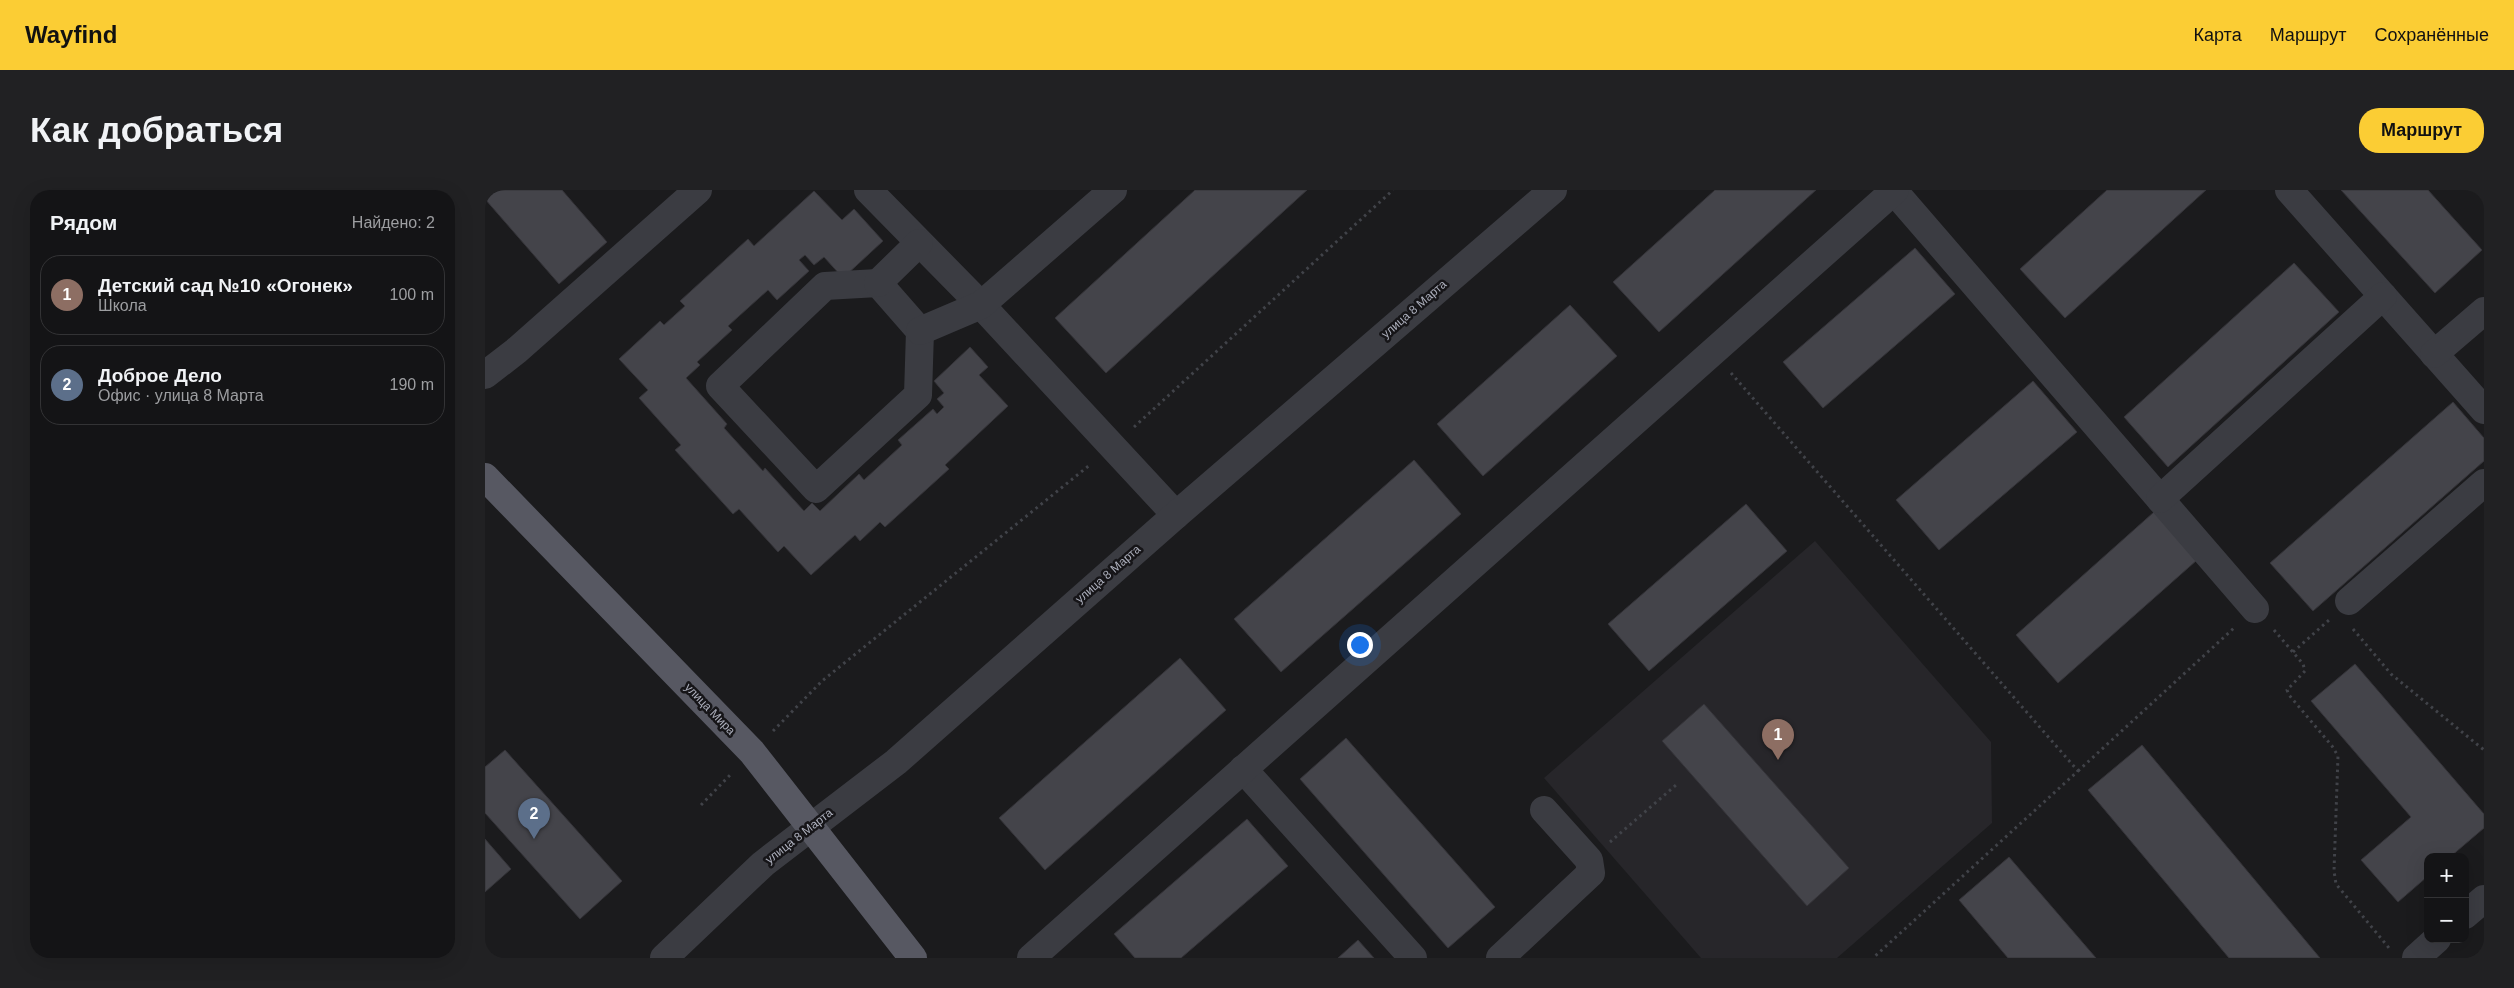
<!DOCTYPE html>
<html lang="ru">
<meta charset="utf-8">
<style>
:root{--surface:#141416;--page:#212123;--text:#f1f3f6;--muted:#9d9ea1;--line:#333335;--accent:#fbcd34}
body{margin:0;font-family:Arial,sans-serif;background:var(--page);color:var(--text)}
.controls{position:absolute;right:15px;bottom:15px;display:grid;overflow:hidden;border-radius:10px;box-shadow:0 5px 20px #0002}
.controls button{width:45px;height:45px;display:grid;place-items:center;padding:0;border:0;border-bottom:1px solid var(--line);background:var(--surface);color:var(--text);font:25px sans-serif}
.you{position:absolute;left:874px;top:454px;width:18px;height:18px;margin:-12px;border:4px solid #fff;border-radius:50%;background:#1a73e8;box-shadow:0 0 0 8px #1a73e833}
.badge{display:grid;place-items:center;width:32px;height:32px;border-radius:50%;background:var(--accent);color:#fff;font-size:16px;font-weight:700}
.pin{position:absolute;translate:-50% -41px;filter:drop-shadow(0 1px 2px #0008)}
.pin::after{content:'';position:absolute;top:26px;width:18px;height:15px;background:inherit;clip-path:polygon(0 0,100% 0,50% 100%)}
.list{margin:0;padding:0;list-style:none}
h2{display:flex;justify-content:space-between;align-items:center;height:65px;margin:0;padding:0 20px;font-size:21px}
h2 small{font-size:16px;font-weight:400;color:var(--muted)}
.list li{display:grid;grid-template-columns:32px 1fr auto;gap:15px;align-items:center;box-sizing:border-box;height:80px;margin:0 10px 10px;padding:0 10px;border:1px solid var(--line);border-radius:20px}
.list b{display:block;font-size:19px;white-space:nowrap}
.list p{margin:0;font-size:16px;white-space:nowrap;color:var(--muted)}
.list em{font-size:16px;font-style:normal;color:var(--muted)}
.map{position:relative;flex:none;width:1999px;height:768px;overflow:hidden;border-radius:20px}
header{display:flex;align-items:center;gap:30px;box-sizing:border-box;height:70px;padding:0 25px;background:var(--accent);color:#111}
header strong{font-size:24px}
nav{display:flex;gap:28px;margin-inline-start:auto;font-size:18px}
.intro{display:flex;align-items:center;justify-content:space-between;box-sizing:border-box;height:120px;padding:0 30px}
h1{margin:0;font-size:35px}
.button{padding:12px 22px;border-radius:20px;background:var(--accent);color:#111;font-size:18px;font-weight:700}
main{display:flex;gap:30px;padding:0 30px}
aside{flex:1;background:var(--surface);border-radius:20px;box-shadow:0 5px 20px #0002}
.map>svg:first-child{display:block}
</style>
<header>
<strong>Wayfind</strong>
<nav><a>Карта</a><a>Маршрут</a><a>Сохранённые</a></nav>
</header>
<div class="intro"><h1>Как добраться</h1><a class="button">Маршрут</a></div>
<main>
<aside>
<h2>Рядом<small>Найдено: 2</small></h2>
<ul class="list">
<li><span class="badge" style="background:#8d6e63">1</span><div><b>Детский сад №10 «Огонек»</b><p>Школа</p></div><em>100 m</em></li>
<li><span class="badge" style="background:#5c6f8a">2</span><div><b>Доброе Дело</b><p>Офис · улица 8 Марта</p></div><em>190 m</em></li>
</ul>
</aside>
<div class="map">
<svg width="1999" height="768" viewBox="0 0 1999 768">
<rect width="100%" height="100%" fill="#1b1b1d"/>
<!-- built -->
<path fill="#27262a" d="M1330,351L1506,552L1507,633L1352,768H1216L1059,588Z"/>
<!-- building -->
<g fill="#44444a" stroke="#353439">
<path d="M0,0H77L122,52L74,94L0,9Z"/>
<path d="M710,0H822L621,183L570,128Z"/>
<path d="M1230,0H1331L1174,142L1128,92Z"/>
<path d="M1622,0H1721L1580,128L1535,79Z"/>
<path d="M1856,0H1943L1997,60L1950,103Z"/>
<path d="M329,1L357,30L369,19L398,51L358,88L339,67L329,75L320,65L314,70L324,81L292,110L283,100L243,136L247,140L212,172L215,175L201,188L242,234L239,238L278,281L280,278L319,321L327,313L335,321L374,284L379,290L417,255L413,250L448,219L452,224L459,217L452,209L459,203L449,191L485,157L503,177L494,185L523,216L460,275L464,279L400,337L395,332L375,351L370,345L326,385L299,356L293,362L254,319L248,324L190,260L196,255L154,208L163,200L134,169L175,131L179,135L200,116L195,111L263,49L269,56Z"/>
<path d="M1430,58L1470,104L1338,218L1298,172Z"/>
<path d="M1809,73L1854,122L1683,277L1639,227Z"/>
<path d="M1085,115L1132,166L998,286L952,234Z"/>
<path d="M1548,191L1592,242L1454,360L1411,310Z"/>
<path d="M1968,212L1999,248V271L1828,421L1785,373Z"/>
<path d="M929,270L976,324L796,482L749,429Z"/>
<path d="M1261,314L1302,361L1164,481L1123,434Z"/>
<path d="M1669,322L1712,370L1573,493L1531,445Z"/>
<path d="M695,468L741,520L560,680L514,628Z"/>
<path d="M1870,474L1999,624V638L1965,667H1943V686L1913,712L1876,670L1926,627L1826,511Z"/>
<path d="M1219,514L1364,678L1322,716L1177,551Z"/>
<path d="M861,548L1010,717L963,758L815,589Z"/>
<path d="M1657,555L1835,768H1744L1603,600Z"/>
<path d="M20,560L137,691L95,729L0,623V577Z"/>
<path d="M762,629L803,676L696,768H650L629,744Z"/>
<path d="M0,649L26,679L0,702Z"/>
<path d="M1524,667L1611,768H1523L1474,710Z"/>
<path d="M873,750L889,768H853Z"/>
</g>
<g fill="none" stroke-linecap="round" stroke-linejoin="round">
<!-- path -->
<g stroke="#414349" stroke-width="3" stroke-dasharray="2.5 4" stroke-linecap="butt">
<path d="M1246,183L1593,581L1388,768"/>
<path d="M649,237L908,0"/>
<path d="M1868,439L1906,484L1999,560"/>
<path d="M1789,440L1818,474L1820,481L1802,500L1804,505L1847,556L1853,566L1849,681L1851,694L1904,758"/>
<path d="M1808,462L1844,430"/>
<path d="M288,541L337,491L606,274"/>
<path d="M1593,581L1749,438"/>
<path d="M216,615L247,583"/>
<path d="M1125,652L1191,595"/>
</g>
<!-- minor -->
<g stroke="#3b3c42" stroke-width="28">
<path d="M383,0L496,115L691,325"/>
<path d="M1804,0L1999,220"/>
<path d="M1409,1L1770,419"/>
<path d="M393,93L435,141L433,205L331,299L235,196L340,96Z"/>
<path d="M393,93L434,53"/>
<path d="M435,141L496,115L628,0"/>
<path d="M1949,164L1999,121"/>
<path d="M0,185L31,161L213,0"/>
<path d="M1675,309L1898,106"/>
<path d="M1864,411L1999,293"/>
<path d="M758,579L928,768"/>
<path d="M1980,725L1999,709"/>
<path d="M179,768L278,674L411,572L691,325L1068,0"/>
<path d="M546,768L1410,0"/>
<path d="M1015,768L1106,683L1104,670L1059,620"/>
<path d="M1931,768L1952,749"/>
</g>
<!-- major -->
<path stroke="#575862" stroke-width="28" d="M0,287L267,562L428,768"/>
</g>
<g text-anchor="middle" stroke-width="5" stroke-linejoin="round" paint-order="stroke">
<!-- street labels -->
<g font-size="12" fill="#adb0bd" stroke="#161518">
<text transform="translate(929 119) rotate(-41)" y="4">улица 8 Марта</text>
<text transform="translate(623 384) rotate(-41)" y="4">улица 8 Марта</text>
<text transform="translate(225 519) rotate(46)" y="4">улица Мира</text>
<text transform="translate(314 646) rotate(-38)" y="4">улица 8 Марта</text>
</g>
</g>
</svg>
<div class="controls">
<button>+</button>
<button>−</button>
</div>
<div class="you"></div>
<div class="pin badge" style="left:1293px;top:570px;background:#8d6e63">1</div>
<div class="pin badge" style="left:49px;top:649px;background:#5c6f8a">2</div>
</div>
</main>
